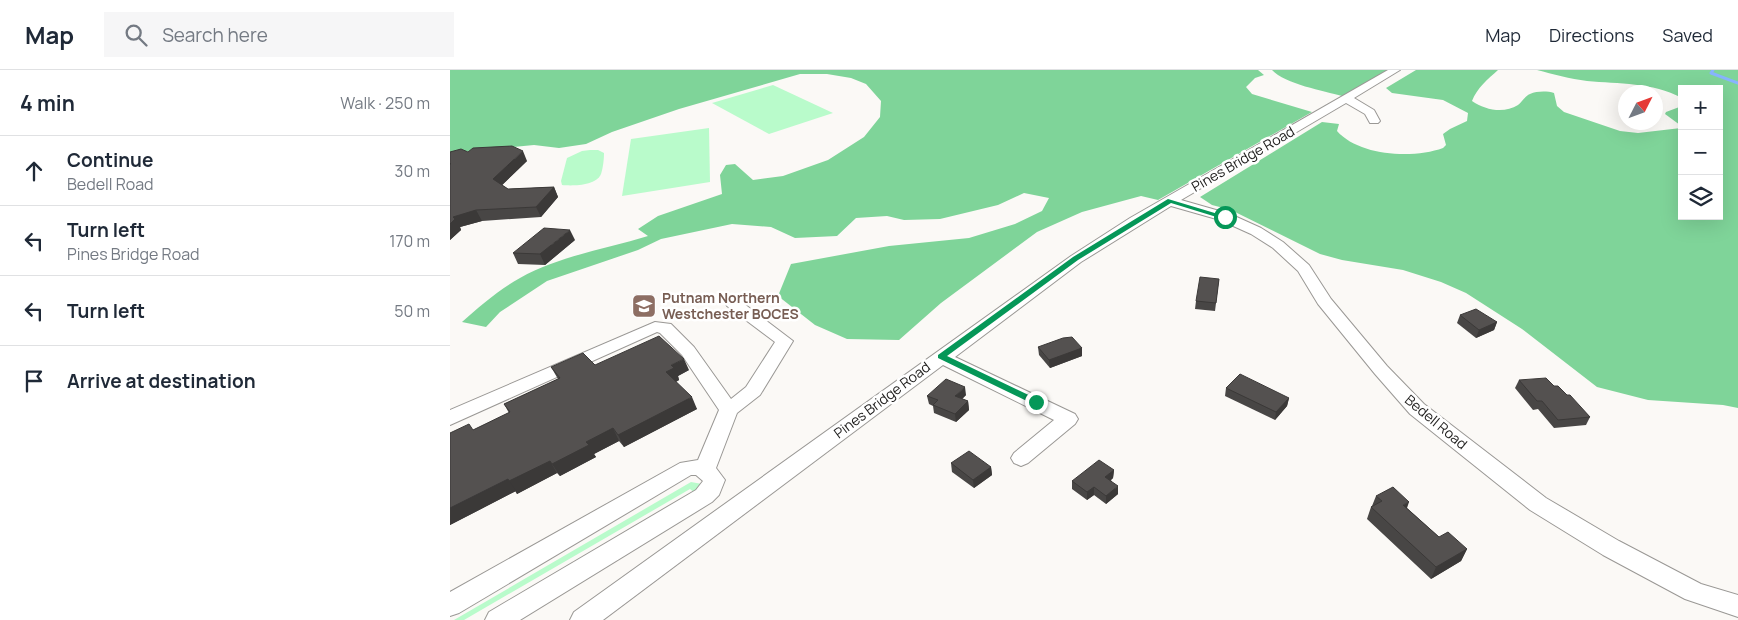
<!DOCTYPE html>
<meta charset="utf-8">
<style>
:root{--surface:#fff;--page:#f6f6f7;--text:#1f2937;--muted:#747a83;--line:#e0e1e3}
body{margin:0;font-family:Manrope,sans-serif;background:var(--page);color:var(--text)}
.controls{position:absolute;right:15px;top:15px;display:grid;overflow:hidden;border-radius:0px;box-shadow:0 5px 20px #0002}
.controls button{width:45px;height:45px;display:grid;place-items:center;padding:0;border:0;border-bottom:1px solid var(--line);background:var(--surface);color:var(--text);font:25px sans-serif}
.compass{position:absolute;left:1168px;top:15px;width:45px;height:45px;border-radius:50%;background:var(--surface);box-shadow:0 5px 20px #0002;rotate:48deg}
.stop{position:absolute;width:15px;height:15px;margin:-11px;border:4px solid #059758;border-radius:50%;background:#fff}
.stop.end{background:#059758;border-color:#fff;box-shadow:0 1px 5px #0008}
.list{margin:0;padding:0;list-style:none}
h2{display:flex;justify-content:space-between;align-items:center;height:65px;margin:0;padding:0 20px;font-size:21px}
h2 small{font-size:16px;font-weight:400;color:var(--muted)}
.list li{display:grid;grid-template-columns:32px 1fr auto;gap:15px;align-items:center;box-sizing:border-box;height:70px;padding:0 20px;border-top:1px solid var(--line)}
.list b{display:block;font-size:19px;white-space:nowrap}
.list p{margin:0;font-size:16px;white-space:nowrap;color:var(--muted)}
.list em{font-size:16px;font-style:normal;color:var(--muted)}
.icon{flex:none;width:28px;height:28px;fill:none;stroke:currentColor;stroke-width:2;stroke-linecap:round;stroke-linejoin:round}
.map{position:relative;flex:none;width:1288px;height:550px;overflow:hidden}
header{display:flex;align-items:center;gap:30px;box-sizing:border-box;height:70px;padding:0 25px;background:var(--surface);border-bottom:1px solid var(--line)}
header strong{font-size:24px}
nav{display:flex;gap:28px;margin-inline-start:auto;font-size:18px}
.search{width:350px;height:45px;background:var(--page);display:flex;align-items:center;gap:12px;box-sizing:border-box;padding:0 18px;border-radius:0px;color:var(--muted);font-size:19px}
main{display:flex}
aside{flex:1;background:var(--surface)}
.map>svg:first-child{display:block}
</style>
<header>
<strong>Map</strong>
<div class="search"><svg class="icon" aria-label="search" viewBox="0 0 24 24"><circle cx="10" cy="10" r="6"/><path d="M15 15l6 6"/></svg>Search here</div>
<nav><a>Map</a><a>Directions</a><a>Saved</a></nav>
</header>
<main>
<aside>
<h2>4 min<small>Walk · 250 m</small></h2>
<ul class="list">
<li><svg class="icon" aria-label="ahead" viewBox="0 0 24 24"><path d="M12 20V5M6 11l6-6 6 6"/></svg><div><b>Continue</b><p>Bedell Road</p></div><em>30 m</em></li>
<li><svg class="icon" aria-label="left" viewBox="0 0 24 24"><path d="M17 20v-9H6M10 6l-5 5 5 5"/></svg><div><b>Turn left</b><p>Pines Bridge Road</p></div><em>170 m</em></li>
<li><svg class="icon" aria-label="left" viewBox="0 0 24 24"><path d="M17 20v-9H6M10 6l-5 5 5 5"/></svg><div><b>Turn left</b></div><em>50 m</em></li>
<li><svg class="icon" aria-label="arrive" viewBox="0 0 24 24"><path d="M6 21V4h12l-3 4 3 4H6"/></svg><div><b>Arrive at destination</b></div></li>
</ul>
</aside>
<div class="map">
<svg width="1288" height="550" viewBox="0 0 1288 550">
<rect width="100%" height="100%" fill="#fbf9f6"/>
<!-- green -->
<g fill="#b9fbcb">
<path d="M323,15L383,43L319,64L262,33Z"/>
<path d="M259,58L260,112L172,126L181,69Z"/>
<path d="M140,80H148L154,83C154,89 153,98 151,104C146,116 122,116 112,115L111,111L117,88L132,81Z"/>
<path d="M241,412L252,414L245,423L240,419L14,550H4Z"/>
</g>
<!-- forest -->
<g fill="#7fd499">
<path d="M0,0H808L814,5L805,8L796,17L802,24L862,42L708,130L691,126L632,142L587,162L491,233L449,270L397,269L365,255L328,226L341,194L439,176L519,168L565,154L592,141L599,128L574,123L548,135L490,149L454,150L437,146L406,148L387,166L345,168L321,157L282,154L211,169L188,180L97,211L50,242L36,257L12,252C30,236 48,220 70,208C109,186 156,179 198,166L188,159L208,146L272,124L270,105L276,95L285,94L303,110L333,106L378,90L414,67L430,47L431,31L416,14L401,8L377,4H350L229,39L162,62L136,74L109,78L84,75L0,83Z"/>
<path d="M822,0H939L892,26C874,21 835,14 822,0Z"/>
<path d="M966,0H1048C1038,9 1027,18 1022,31C1035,40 1054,44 1068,35C1072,32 1075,26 1080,24C1087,21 1097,21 1104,23L1107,36L1114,42L1170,61L1188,63L1231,58L1230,55L1215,44L1216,42L1232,36V146H1269V19H1232V28C1202,12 1169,14 1137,11C1120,9 1103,4 1087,0H1288V338L1273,335L1198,330L1147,317L1072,259L1016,223L991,212L953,200L892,190L870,184L781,140L762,135L750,127L872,52L889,54L887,61C909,86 963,89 993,78L996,75L993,64L1000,59L1017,51L1018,43L993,30L942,23L936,18Z"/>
</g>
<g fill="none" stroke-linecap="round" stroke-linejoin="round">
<!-- stream -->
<path stroke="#88b4fe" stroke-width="3" d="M1263,0L1261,3L1288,13"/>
<defs>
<g id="minor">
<path d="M938,0H950L904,28L924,40L930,51L928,53H920L915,44L896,33L731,130L780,144L811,158L833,172L859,195L881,229L937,296L974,334L1096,428L1169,471L1251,514L1288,525V547L1235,529L1153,485L1080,440L960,344L925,304L868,234L848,201L823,178L801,164L770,150L721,136L631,192L505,287L625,344L628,349L625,354L578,393L571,396L564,393L561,388L564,383L604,350L493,295L153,550H120L124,542L621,186L680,148Z"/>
<path d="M283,228L289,230L343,271L310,325L287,343L266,398L275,410L269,425L262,432L70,550H35L39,542L246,420L253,411L246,405H241L9,543L0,546V522L230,393L248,390L269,340L232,285L210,263L207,262L0,355V340L205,252L221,254L244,277L281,329L296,317L325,272L277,236L275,233L277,230Z"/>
</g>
</defs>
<!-- minor casing -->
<use href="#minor" stroke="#9a9895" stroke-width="2"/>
<!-- minor -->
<use href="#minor" fill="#fff" fill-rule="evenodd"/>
</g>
<!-- wall -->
<g fill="#484645">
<path d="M0,82H18L77,91L52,115L58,119L104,117L108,127L91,147L32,151L10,157L11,160L0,170Z"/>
<path d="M125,170L95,195L68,194L63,183Z"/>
<path d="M769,209L765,241L745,239L746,231Z"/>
<path d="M1010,245L1047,252L1044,260L1026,268L1007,253Z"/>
<path d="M588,277L632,278V286L600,298L589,285Z"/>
<path d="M145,295L239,300L228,306L229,310L226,312L247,339L174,377L169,371L144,384L146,387L110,406L107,403L67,424L66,421L0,455V363L23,360L59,343L54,334L108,309L101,297Z"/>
<path d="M1069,310L1117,325L1140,347L1136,355L1104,358L1088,339L1083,340L1065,318Z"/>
<path d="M776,318L839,328L837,336L825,350L775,326Z"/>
<path d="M516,325L512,329L518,331L519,340L506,352L484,343L483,336L479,334L477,326Z"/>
<path d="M501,393L541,397L542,405L524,418L502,402Z"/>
<path d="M664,400L663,408L661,410L668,424L656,434L644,425L637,430L622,419V411Z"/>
<path d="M926,426L957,438L989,467L1017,479L1011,491L981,509L917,449L921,437L922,436Z"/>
</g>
<!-- shaded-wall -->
<g fill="#3b3938">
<path d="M73,81L77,91L48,119L43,109Z"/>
<path d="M104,117L108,127L91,147L86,137Z"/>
<path d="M26,140L32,151L10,157L11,160L0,170V154L3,147Z"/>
<path d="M120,160L125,170L95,195L90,184Z"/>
<path d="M1047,252L1044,260L1026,268L1029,260Z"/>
<path d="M632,278V286L600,298L599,290Z"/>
<path d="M234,289L239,300L228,306L229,310L221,314L216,302L221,295Z"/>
<path d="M515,317L516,325L506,335L505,326Z"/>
<path d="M242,327L247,339L174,377L168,365Z"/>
<path d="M839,328L837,336L825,350L826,342Z"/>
<path d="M518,331L519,340L506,352L505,344Z"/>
<path d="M163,358L169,371L144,384L146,387L110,406L102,394L136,372Z"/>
<path d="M100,391L107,403L67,424L59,411Z"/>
<path d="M541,397L542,405L524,418L523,410Z"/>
<path d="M664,400L663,408L655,415V407Z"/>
<path d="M58,409L66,421L0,455V438Z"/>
<path d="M668,416V424L656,434V426Z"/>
<path d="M644,417V425L637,430V422Z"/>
<path d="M959,432L955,444L953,435Z"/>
<path d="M1017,479L1011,491L981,509L986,497Z"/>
</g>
<!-- building -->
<g fill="#545150" stroke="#3b3938">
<path d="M62,76L73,81L43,109L58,119L104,117L86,137L26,140L3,147L5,149L0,154V94H1L0,93V82L11,79L18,82L23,78Z"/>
<path d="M94,158L120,160L90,184L63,183Z"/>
<path d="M750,207L769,209L766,233L746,231Z"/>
<path d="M1026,239L1047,252L1029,260L1010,245Z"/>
<path d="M209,266L234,289L221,295L224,298L216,302L242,327L168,365L163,358L136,372L139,375L102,394L100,391L59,411L58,409L0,438V363L19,354L23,360L60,342L54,334L110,308L101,297L133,283L145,295Z"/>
<path d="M622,267L632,278L599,290L588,277L613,268Z"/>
<path d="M790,304L839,328L826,342L776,318Z"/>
<path d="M1096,308L1104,316H1108L1117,325H1120L1140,347L1108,350L1092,331H1087L1069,310Z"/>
<path d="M496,309L515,317L505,326L518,331L505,344L483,335L488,330L477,326Z"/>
<path d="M519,381L541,397L523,410L501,393Z"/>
<path d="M649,390L664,400L655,407L668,416L656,426L644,417L637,422L622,411Z"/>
<path d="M943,417L959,432L953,435L989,467L998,462L1017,479L986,497L921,437L932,431L926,426Z"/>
</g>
<!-- route -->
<path fill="#059758" d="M718,129L778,147L773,149L721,133L628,190L497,286L589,330V334H583L488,288V285L623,187Z"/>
<!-- icons -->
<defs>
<symbol id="school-square" viewBox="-11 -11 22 22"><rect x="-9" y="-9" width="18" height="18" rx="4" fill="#8d6e63" stroke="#fff"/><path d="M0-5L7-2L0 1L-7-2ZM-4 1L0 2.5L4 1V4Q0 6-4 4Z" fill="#fff"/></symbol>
</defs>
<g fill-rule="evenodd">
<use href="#school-square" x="180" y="222" width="28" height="28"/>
</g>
<g text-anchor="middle" stroke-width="5" stroke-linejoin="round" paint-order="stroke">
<!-- street labels -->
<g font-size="14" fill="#1d1c1b" stroke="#fff">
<text transform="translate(793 89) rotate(-30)" y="5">Pines Bridge Road</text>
<text transform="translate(432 330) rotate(-37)" y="5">Pines Bridge Road</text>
<text transform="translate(986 352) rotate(40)" y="5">Bedell Road</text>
</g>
<!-- education labels -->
<g font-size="14" font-weight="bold" fill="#785e54" stroke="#fff" text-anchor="start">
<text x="212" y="233">Putnam Northern<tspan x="212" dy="16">Westchester BOCES</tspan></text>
</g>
</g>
</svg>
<div class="controls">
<button>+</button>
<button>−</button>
<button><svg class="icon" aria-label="layers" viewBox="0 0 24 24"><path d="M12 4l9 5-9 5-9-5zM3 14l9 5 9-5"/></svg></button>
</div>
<svg class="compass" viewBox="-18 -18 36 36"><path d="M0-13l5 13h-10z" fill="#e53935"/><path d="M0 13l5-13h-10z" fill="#747a83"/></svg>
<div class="stop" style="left:775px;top:147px"></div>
<div class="stop end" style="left:586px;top:332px"></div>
</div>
</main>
